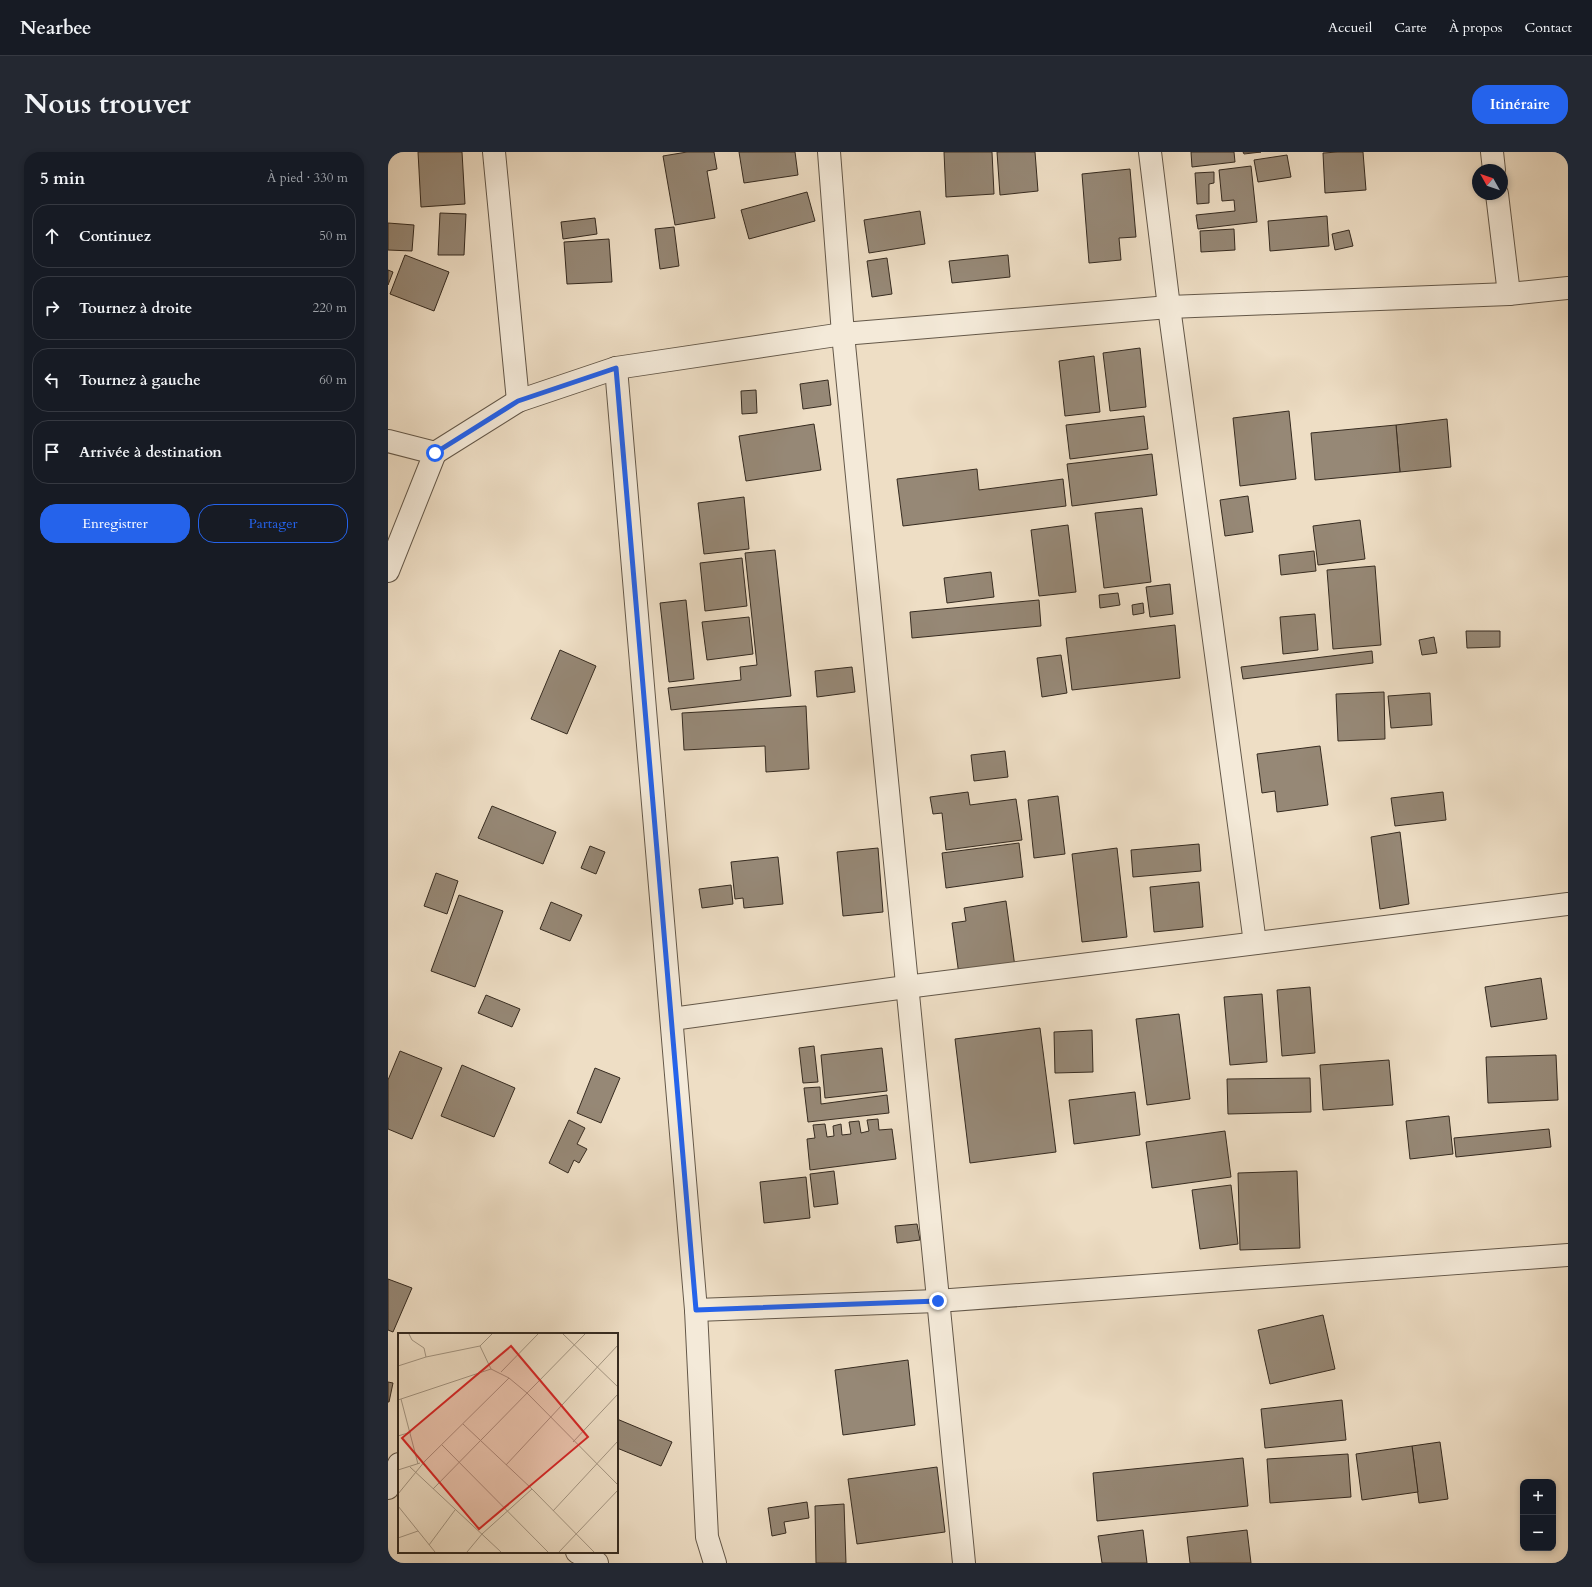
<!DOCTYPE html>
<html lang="fr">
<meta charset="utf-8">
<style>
:root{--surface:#171b24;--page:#242831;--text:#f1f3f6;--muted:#9ea1a6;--line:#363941;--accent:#2563eb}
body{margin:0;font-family:Cardo,serif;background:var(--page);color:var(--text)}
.controls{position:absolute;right:12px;bottom:12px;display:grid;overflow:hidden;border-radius:8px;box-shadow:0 2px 6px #0003}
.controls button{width:36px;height:36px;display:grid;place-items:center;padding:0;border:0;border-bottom:1px solid var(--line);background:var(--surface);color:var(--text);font:20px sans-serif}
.compass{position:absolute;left:1084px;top:12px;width:36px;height:36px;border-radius:50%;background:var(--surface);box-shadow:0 2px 6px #0003;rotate:310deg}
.stop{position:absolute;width:12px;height:12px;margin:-9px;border:3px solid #2563eb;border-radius:50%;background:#fff}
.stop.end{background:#2563eb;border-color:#fff;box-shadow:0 1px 4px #0008}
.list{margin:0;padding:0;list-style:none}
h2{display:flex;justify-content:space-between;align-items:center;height:52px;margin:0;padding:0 16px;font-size:17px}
h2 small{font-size:13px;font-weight:400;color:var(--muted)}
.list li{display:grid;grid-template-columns:26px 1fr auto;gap:12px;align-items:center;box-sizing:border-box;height:64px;margin:0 8px 8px;padding:0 8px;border:1px solid var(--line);border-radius:16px}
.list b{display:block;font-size:15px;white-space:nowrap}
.list em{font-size:13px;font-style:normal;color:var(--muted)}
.actions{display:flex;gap:8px;padding:12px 16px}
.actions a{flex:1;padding:9px 0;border:1px solid var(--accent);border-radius:16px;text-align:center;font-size:14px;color:var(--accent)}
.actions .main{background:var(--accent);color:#fff}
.icon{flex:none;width:22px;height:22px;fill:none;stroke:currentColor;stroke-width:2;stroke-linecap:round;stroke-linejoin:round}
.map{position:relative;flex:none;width:1180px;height:1411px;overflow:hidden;border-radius:16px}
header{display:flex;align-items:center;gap:24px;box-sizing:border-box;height:56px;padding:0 20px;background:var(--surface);border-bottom:1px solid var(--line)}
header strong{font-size:19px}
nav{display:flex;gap:22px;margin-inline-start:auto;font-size:14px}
.intro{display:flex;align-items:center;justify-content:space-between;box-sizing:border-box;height:96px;padding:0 24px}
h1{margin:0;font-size:28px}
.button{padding:10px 18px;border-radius:16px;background:var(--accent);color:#fff;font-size:14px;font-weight:700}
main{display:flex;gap:24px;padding:0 24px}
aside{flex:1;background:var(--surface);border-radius:16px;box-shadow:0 2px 6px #0003}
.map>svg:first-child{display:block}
</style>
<header>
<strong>Nearbee</strong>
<nav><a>Accueil</a><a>Carte</a><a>À propos</a><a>Contact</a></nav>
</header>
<div class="intro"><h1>Nous trouver</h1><a class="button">Itinéraire</a></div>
<main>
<aside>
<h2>5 min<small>À pied · 330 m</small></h2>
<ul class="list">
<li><svg class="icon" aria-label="ahead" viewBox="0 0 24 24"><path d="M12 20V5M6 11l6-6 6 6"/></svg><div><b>Continuez</b></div><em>50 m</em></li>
<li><svg class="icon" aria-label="right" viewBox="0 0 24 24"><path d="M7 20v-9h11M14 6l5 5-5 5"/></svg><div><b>Tournez à droite</b></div><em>220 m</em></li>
<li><svg class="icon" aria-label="left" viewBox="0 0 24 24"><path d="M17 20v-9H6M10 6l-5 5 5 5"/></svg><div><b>Tournez à gauche</b></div><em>60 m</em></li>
<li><svg class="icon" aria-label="arrive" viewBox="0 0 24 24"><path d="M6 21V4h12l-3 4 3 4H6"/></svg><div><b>Arrivée à destination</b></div></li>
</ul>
<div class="actions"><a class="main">Enregistrer</a><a>Partager</a></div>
</aside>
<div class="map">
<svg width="1180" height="1411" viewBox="0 0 1180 1411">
<rect width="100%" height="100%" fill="#eedec5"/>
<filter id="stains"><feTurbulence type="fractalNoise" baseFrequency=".005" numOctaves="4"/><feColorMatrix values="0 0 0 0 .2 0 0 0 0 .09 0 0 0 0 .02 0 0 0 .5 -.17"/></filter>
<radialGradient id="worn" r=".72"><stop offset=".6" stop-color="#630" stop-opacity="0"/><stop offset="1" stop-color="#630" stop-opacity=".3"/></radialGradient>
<!-- building -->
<g fill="#968876" stroke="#362b20">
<path d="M30,0H74L77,52L33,55Z"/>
<path d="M299,0H326L329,17L319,19L327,66L287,73L275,4Z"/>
<path d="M351,0H407L410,23L356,31Z"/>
<path d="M556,0H604L606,42L558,45Z"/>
<path d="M609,0H647L650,39L612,43Z"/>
<path d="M803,0H846L847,10L804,15Z"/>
<path d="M855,0H873L856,2Z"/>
<path d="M950,0H975L978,38L937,41L935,1Z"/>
<path d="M899,3L903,25L870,30L866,8Z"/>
<path d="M863,14L869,70L810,77L808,63L847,59L846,48L834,49L831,18Z"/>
<path d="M742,17L748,85L731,86L733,108L701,111L694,22Z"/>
<path d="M826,20V31L821,32V51L809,52L807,21Z"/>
<path d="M419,40L427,69L361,87L353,58Z"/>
<path d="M532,59L537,92L481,101L476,68Z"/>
<path d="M52,61L78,62L76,103H50Z"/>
<path d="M939,64L941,94L882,99L880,69Z"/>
<path d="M207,66L209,82L175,87L173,70Z"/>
<path d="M0,71L26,73L24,99L0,98Z"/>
<path d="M286,75L291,114L272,117L267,77Z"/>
<path d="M846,77L847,98L813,100L812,79Z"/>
<path d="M961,78L965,94L947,98L944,82Z"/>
<path d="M221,87L224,130L179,132L176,90Z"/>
<path d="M17,103L61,120L46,159L2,142Z"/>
<path d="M620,103L622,125L564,131L561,109Z"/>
<path d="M499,106L504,142L484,145L479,109Z"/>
<path d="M0,118L5,120L0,133Z"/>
<path d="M752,196L758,255L722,259L715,201Z"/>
<path d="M706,204L712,260L677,264L671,209Z"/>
<path d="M440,228L443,253L415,257L412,232Z"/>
<path d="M368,238L369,261L354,262L353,239Z"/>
<path d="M901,259L908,327L852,334L845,266Z"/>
<path d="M756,264L760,297L682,307L678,273Z"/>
<path d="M1059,267L1063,315L1012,320L1008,273Z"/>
<path d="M426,272L433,318L358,329L351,284Z"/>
<path d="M1008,273L1012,320L927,328L923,281Z"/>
<path d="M764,302L769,343L684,354L679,312Z"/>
<path d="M589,317L591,338L675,327L678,354L515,374L509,327Z"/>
<path d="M860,344L865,380L837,384L832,348Z"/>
<path d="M356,345L361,397L316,402L310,351Z"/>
<path d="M754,356L763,430L716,436L707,361Z"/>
<path d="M972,368L977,407L930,413L925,374Z"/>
<path d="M680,373L688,440L651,444L643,378Z"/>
<path d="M387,398L403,544L283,558L280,536L353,528L352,515L369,513L357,401Z"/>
<path d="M926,399L928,419L893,423L891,403Z"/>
<path d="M354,406L359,454L317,459L312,411Z"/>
<path d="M987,414L993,493L945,497L939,418Z"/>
<path d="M603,420L606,445L559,451L556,426Z"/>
<path d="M782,432L785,462L762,465L758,435Z"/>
<path d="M730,441L732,453L712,456L711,443Z"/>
<path d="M298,448L306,527L281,530L272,451Z"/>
<path d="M651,448L653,474L524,486L522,460Z"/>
<path d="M755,451L756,461L745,463L744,453Z"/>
<path d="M927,462L930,498L895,502L892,465Z"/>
<path d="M361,465L365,502L319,508L314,470Z"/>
<path d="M787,473L792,526L684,538L678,486Z"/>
<path d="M1078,479H1112V495L1079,496Z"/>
<path d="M1046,485L1049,501L1034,503L1031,488Z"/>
<path d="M172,498L208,514L179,582L143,567Z"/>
<path d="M984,499L985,511L855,527L853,515Z"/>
<path d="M673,503L679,541L654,545L649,506Z"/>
<path d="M464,515L467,540L429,545L427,519Z"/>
<path d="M996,540L997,587L950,589L948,542Z"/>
<path d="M1042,541L1044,573L1003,576L1000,544Z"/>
<path d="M418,554L421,617L378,620L377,594L296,598L294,561Z"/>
<path d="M932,594L940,653L889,660L887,639L874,641L869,602Z"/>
<path d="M617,599L620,625L586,629L583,603Z"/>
<path d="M580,640L582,653L628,647L634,688L558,698L554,661L545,662L542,645Z"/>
<path d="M1055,640L1058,668L1007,674L1003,646Z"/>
<path d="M670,644L677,702L646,706L640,648Z"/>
<path d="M104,654L168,680L155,712L90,686Z"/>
<path d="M1012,680L1021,752L992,757L983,685Z"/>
<path d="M631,691L635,725L558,736L554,701Z"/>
<path d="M811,692L813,719L745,725L743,698Z"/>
<path d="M202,694L217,700L208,722L193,716Z"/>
<path d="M490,696L495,760L455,764L449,700Z"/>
<path d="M729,696L739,785L694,790L684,702Z"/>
<path d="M390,705L395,752L356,756L355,746L347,747L343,710Z"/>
<path d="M48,721L70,729L59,762L36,754Z"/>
<path d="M811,730L815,775L766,780L762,735Z"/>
<path d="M343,733L345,752L314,756L311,737Z"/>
<path d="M71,743L115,759L87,835L43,819Z"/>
<path d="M618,749L627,815L571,823L564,771L578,769L576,756Z"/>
<path d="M163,750L194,763L182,789L152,777Z"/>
<path d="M1153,826L1159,867L1103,875L1097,835Z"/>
<path d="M922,835L927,901L894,904L889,838Z"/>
<path d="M874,842L879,910L842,913L836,845Z"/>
<path d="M98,843L132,857L124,875L90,861Z"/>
<path d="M791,862L802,947L759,953L748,867Z"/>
<path d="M652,876L668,1000L582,1011L567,887Z"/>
<path d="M704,878L705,920L667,921L666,880Z"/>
<path d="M426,894L430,930L415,931L411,896Z"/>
<path d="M494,896L499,939L437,946L433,903Z"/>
<path d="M12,899L54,916L24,987L0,977V928Z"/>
<path d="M1168,903L1170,948L1100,951L1098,905Z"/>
<path d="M1001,908L1005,953L935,958L932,913Z"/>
<path d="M74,913L127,936L106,985L53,964Z"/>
<path d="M207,916L232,926L213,971L189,961Z"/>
<path d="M922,926L923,960L840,962L839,927Z"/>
<path d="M432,935L433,952L499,943L501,961L420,970L416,936Z"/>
<path d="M747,940L752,983L686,992L681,948Z"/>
<path d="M1061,964L1065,1002L1022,1007L1018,969Z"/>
<path d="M490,967L491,978L504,977L508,1007L422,1018L419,987L427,986L425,973L437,972L439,985L446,984L445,974L453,972L454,983L463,982L461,970L471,969L473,981L481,979L479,968Z"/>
<path d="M181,968L197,976L189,992L199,997L191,1011L186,1008L180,1021L161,1011Z"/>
<path d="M1161,977L1163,995L1068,1005L1066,986Z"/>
<path d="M837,979L843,1025L764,1036L758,990Z"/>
<path d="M446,1019L450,1052L426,1055L422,1022Z"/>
<path d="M909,1019L912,1096L852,1098L850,1021Z"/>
<path d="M418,1025L422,1066L376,1071L372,1030Z"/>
<path d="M843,1033L850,1092L812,1097L804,1038Z"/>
<path d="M529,1072L532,1088L509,1091L507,1074Z"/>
<path d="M0,1127L24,1136L5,1180L0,1178Z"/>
<path d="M935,1163L947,1217L882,1232L870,1178Z"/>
<path d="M520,1208L527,1273L455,1283L447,1218Z"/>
<path d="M0,1230L5,1231L1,1250H0Z"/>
<path d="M954,1248L958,1288L877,1296L873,1257Z"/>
<path d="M229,1267L284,1290L273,1314L229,1296Z"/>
<path d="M1052,1290L1060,1347L1031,1351L1024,1294Z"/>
<path d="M1024,1294L1030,1340L974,1348L968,1302Z"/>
<path d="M960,1302L963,1345L882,1351L879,1307Z"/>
<path d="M855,1306L860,1354L709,1369L705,1321Z"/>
<path d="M549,1315L557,1380L469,1392L460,1327Z"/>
<path d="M419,1350L421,1366L396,1370L398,1381L384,1384L380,1356Z"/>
<path d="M456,1352L458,1411H428L427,1354Z"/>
<path d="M755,1378L759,1411H714L710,1384Z"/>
<path d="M859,1378L863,1411H802L799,1385Z"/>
</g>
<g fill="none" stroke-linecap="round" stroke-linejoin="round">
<defs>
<g id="street">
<path d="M106,0L130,249"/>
<path d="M441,0L455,182L576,1411"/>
<path d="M762,0L781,155L867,791"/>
<path d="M1104,0L1106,18"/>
<path d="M1109,42L1121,142"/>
<path d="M228,216L308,1158L319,1385L327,1411"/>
<path d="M0,289L47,301L130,249L228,216L455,182L781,155L1121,142L1180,136"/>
<path d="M0,419L47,301"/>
<path d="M284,867L518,835L1180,752"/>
<path d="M308,1158L549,1149L1180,1103"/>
<path d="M0,1336L11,1312"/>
<path d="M189,1400L209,1411"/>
</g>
</defs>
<!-- street casing -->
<use href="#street" stroke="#645849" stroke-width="24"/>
<!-- street -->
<use href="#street" stroke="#f4ead9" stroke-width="22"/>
</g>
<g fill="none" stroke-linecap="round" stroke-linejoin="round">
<!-- route -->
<path stroke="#2563eb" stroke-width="5" d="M47,301L130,249L228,216L308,1158L550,1149"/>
</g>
<!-- overview -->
<g transform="translate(10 1181)">
<rect width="220" height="220" fill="#eedec5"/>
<path fill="none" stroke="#a49683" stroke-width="1" d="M11,1L14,7L26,15L28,24M165,1L220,54M82,13L93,36L111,45L129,60L220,152M0,33L28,24L82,13L94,1M103,39L140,1M3,66L20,131M0,67L93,36M65,91L134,156L196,219M0,103L13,99M175,109L220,61M44,112L150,219M108,132L220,12M12,134L103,219M0,137L22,130M35,156L187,1M0,161L27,128L111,45M0,173L37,219M155,178L220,108M0,205L20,198M31,212L57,177M69,219L84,201L134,156M161,219L220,157"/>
<path fill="#d62828" fill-opacity="0.15" stroke="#d62828" stroke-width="2" d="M113,13L190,104L81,196L4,105Z"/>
<rect width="220" height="220" fill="none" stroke="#362b20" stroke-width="2"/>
</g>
<rect width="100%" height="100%" filter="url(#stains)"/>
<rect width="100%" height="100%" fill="url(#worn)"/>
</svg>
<div class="controls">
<button>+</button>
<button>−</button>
</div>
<svg class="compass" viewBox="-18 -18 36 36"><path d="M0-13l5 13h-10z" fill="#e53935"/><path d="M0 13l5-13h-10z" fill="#9ea1a6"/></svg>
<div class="stop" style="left:47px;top:301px"></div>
<div class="stop end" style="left:550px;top:1149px"></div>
</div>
</main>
